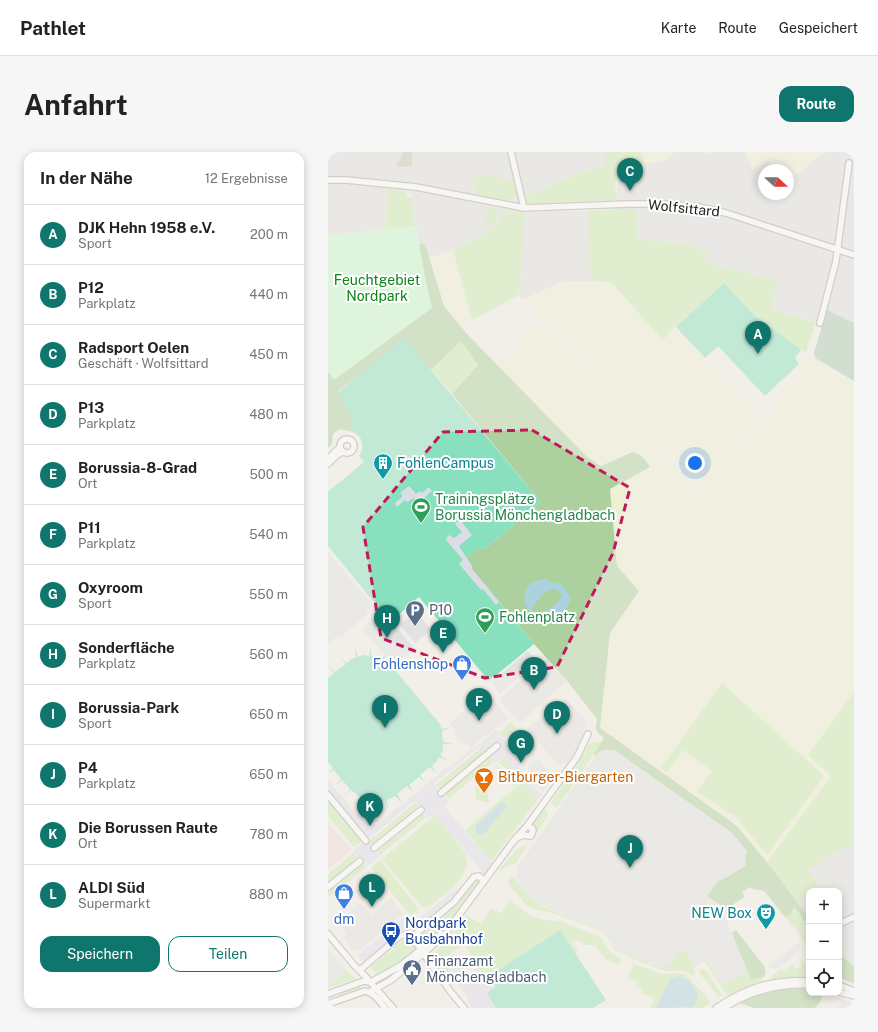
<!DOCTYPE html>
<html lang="de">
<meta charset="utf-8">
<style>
:root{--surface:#fff;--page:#f6f6f6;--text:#222;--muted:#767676;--line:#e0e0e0;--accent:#0f766e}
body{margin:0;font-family:"Public Sans",sans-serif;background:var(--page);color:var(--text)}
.controls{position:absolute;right:12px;bottom:12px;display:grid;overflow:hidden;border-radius:8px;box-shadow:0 2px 10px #0003}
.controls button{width:36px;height:36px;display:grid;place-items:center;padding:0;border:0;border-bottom:1px solid var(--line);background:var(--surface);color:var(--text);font:20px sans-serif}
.compass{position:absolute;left:430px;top:12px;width:36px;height:36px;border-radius:50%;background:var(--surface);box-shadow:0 2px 10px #0003;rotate:111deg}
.you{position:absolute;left:367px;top:311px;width:14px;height:14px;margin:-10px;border:3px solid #fff;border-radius:50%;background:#1a73e8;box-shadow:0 0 0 6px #1a73e833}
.badge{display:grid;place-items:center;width:26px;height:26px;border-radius:50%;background:var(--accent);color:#fff;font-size:13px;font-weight:700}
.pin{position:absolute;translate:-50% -33px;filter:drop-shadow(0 1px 2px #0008)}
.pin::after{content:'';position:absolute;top:21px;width:14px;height:12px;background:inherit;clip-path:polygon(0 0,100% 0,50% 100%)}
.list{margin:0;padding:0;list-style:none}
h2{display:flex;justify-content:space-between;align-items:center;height:52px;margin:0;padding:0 16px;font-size:17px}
h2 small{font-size:13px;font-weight:400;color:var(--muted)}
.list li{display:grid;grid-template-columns:26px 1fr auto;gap:12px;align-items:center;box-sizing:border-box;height:60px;padding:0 16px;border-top:1px solid var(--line)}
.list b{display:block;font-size:15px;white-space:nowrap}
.list p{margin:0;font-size:13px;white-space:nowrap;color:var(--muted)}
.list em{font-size:13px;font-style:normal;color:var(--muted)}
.actions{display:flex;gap:8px;padding:12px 16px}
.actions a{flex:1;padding:9px 0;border:1px solid var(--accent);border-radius:12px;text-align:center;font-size:14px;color:var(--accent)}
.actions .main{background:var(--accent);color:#fff}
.icon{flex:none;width:22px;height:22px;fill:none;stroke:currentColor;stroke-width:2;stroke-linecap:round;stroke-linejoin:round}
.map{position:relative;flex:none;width:526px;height:856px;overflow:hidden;border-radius:12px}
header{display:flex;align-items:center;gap:24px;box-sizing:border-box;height:56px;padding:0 20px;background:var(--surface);border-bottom:1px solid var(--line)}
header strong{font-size:19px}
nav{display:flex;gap:22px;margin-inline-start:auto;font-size:14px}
.intro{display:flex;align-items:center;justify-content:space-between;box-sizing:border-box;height:96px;padding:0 24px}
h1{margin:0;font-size:28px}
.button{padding:10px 18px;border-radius:12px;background:var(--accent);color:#fff;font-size:14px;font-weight:700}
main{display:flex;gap:24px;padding:0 24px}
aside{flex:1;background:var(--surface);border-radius:12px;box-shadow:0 2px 10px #0003}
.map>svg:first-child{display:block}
</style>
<header>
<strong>Pathlet</strong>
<nav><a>Karte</a><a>Route</a><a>Gespeichert</a></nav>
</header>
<div class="intro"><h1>Anfahrt</h1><a class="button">Route</a></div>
<main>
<aside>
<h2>In der Nähe<small>12 Ergebnisse</small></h2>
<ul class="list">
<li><span class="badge">A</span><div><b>DJK Hehn 1958 e.V.</b><p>Sport</p></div><em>200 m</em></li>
<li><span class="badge">B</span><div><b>P12</b><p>Parkplatz</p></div><em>440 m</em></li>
<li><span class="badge">C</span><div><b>Radsport Oelen</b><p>Geschäft · Wolfsittard</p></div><em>450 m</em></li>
<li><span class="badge">D</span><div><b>P13</b><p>Parkplatz</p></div><em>480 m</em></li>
<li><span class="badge">E</span><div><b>Borussia-8-Grad</b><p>Ort</p></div><em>500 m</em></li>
<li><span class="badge">F</span><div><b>P11</b><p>Parkplatz</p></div><em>540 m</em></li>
<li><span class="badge">G</span><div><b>Oxyroom</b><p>Sport</p></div><em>550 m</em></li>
<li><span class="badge">H</span><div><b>Sonderfläche</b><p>Parkplatz</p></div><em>560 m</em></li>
<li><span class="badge">I</span><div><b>Borussia-Park</b><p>Sport</p></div><em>650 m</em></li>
<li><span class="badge">J</span><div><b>P4</b><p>Parkplatz</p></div><em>650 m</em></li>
<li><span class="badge">K</span><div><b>Die Borussen Raute</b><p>Ort</p></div><em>780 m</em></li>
<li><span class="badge">L</span><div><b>ALDI Süd</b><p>Supermarkt</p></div><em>880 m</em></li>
</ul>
<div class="actions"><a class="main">Speichern</a><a>Teilen</a></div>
</aside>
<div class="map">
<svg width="526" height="856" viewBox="0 0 526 856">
<rect width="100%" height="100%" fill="#f2efe9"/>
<!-- residential -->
<g fill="#e0dfdf">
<path d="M0,0H278V14L265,15L196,45L199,60L260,59L263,129L235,130L193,148L191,143L197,61L176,58L168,75L125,98L101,106L97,92H89L86,78L83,39L59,37L58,78L0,85Z"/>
<path d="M346,0H376L378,3L384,0H417L424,16L441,9L445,18H436V42H460V26L467,23L497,0H526V171L499,158L494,172L443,157L450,129L376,111L380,99L356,91L308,87L288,57L291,14L335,9Z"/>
<path d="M526,691V815L511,801V739H482L490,731L479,718Z"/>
<path d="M481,740V766L470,751Z"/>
</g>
<!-- commercial -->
<path fill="#f2dad9" d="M0,670L24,698L0,718Z"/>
<!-- construction -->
<path fill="#c7c7b4" d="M75,0H84V13L79,15L69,14V9H73V2L75,3Z"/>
<!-- farmland -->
<g fill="#eef0d5">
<path d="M313,0H346L336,9L317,12Z"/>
<path d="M417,0H498L467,23L460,26V18H445L441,9L424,17Z"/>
<path d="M125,98L144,168L133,175L116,154L101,106Z"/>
<path d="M283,130L335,187L346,175L431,265L379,338L375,339L199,148L230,131Z"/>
<path d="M212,168L376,346L434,268L483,206L526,232V540L480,603L503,624L439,710L409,674L272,576L282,481L311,439L289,414L282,336L322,315L318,307L305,300L273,314L265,310L259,305L168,212Z"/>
</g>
<!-- grass -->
<g fill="#cdebb0">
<path d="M278,0H313L317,12L291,14L287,35L289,48L198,52L195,45L266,15L278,14Z"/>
<path d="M172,22L173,29L187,27L190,43L181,48L147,42L144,26Z"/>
<path d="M59,37L79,39L78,45L84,46L86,75L58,78Z"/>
<path d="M161,55L171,57L166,72L155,78Z"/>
<path d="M288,57H309V87L356,91L380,99L377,111L450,129L443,157L488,171L478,200L473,198L426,163L396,131L348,175H346L335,188L283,130L263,129L260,59Z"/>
<path d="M176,58L197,61L191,143L144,168L125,98L168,75Z"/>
<path d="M133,188L150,213L124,242L104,218Z"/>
<path d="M394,531L496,624L439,703L407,664L369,640L384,619L355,598L339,620L333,616Z"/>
<path d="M526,540V691L479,718L490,732L470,751L439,710L503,624L480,603Z"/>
<path d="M182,571L186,572L189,576L176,586L171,581Z"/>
<path d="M189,581L194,586L183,595L178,590Z"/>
<path d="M265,590H274L229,656L223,652V650L250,612L261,592Z"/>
<path d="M154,595L158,601L113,638L108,633Z"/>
<path d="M161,604L166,609L120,647L116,641Z"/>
<path d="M176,606L187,620L185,622L170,610Z"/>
<path d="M168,613L191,630L186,634L167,614Z"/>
<path d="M195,629L210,647L163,710L137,678Z"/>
<path d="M147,634L159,638L161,651L148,647Z"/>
<path d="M0,646L35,689L26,695L0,664Z"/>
<path d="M87,651L91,657L46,695L41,689Z"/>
<path d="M215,657L218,658L220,663L208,682H207L203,673Z"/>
<path d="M94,660L98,665L52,703L48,697Z"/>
<path d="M107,663L138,702L139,708L138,716L135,723L126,735L101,755H94L54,707Z"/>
<path d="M201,691L188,711L170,719L189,697Z"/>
<path d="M25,701L30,707L0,732V722Z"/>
<path d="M52,708L91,757L83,764L43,716Z"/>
<path d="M33,710L37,715V716L0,746V737Z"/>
<path d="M183,724C194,731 199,745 211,752C230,764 254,767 274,778L278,781L291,799L320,810V813L288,799L277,782L271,778L228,762L205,757L198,753L179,730Z"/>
<path d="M149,727L152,731L120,773L98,790H92L89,787L90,783L146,728Z"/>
<path d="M182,748L197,760L204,764L216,768L232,769L273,786L283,801L293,807L291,813L277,807L267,793H257L250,788L245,789V792L250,799L247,801L232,778L157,826L136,792L114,807L129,830L123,833L120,832L102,805L122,786L138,764L153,771L163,757L173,761Z"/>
<path d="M465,755L481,775V797L466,775L463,773L457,765L460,764Z"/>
<path d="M361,780L393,830L400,831L419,818L423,826L436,825L431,832L403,843H399L359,782Z"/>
<path d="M76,788L82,789C84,790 87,793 87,796C86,805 58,820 49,823L43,815L61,800L62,801L66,797L65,796Z"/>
<path d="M351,796L355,799L357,796L365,810L367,820L364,824C355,815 349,820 338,819C333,818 327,815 322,813L323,811L335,815L352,798H349Z"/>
<path d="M470,804L481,818V825L445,827L443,825L453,817L455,819L465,812L469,817L475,812Z"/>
<path d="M306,812L334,822L351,821L357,822L378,844L382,851L374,856H323L326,846L314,841L315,837L308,834L310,830L300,826Z"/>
<path d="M374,817L379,820L394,843L391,845L373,823L371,818Z"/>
<path d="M18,818L28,827L0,836V834Z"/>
<path d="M32,833L33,837L9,845L16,839Z"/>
</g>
<!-- forest -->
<g fill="#add19e">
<path d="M0,88L97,92L116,154L139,182L259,305L273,314L305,300C314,303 317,307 322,315L282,337L289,414L311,439L282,481L272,576L409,674L439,710L481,766V775L466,755L463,762L457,765L436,739L425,737L422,735L414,740L417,745L399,756L392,753L379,744L390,729L403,723L417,711L416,696L404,681L286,598L270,601L268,604L266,602L276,586C267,579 267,578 269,567L239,529L206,492L144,417V414L138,406L152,394L155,398L213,350L124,242L150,213L133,189L103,218L76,188L10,239L25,268L22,279L11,277L5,282L4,292L0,296Z"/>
<path d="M408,778L436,814L438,819L436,825L423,827L403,781Z"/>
<path d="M511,801L526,815V832L511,825Z"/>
<path d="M460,837H481V841H495L492,850L487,856H426L409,850L435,841Z"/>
</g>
<!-- cemetery -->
<path fill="#aacbaf" d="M499,158L526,171V229L487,206L486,200Z"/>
<!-- park -->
<path fill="#c8facc" d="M88,74C93,101 97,129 104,156L6,228L0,220V83Z"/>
<!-- pitch -->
<g fill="#88e0be">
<path d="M396,131L426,163L473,198L467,206L471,212L437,244L390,194L377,206L348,175Z"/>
<path d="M76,186L213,350L155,398L152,395L138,406L144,414V418L206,492L161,529L91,445L62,470L0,394V340L36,310L31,304C38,294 34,282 22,279L25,268L10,240Z"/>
<path d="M43,494V504H48L54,507L60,499L55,508L60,510L111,571L114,577L123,575L114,579L115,590L125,592H115V598L112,603L120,609L111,605L108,610L104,614L109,622L102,615L92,623L98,631L91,625L81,633L86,641L79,634L69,642L74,651L67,644L59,648L60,658L57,649H46L44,660V649L33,646L28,655L32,645L23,638L15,645L22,637L14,628L6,634L13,627L6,618L0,621L5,616L0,610V526L6,521L0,513L7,520L18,512L12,504L19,511L23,507L28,506L27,496L30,505L35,503L41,504Z"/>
<path d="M232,778L278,848L265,856H166L150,831Z"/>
</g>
<!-- parking -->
<g fill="#e2e2e2">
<path d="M0,400L45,453L38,460L40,462L11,486L9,484L0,492Z"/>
<path d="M88,459L103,478L87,491L72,473Z"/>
<path d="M47,466L61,481L69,476L87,497L69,510L63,503L59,506L57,504L59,499L56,503V501L53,498H52L34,477Z"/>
<path d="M200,499L210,510L172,542L163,531Z"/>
<path d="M219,507L239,529L192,571L171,547Z"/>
<path d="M158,541L180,566L159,584L158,583L143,596L138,591L136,593L126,582L128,580L121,572Z"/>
<path d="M238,546L259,571L249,596L238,613L235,611L231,614L199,577Z"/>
<path d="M275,598H286L404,681L419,699L417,710L418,713L403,723L390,729L379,744L392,753L419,818L400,831L393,830L379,808L367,815L357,797L355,799L352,796H351L349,798H352L341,813L333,815L291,799L286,795L278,781L274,778L213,753L200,744L190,731L191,730L188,726V723L190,714L270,601Z"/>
<path d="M211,607L222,621L224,626L222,632L215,641L197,622L202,617L200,614L206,608L207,610Z"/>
<path d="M63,746L75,762L31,799H26L15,786L19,782L9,770L33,750L43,763Z"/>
<path d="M472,790V795L470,800L453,814L447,817L440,814Z"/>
<path d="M0,798L18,818L0,834Z"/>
<path d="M126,802L138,821L130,827L118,808Z"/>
<path d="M509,845L526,851V856H507L511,855L514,850L508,848Z"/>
</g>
<!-- plaza -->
<g fill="#dddde8">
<path d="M81,334L88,342L92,339L94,341L101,335L104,339L90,351L86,346L79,350L77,348L69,355L67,351L75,344L72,341Z"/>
<path d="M132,368L144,383L131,394L144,414V418L171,450L168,453L155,437L153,438L131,412L135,408L118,388L119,385L121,383L126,386L134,380L127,372Z"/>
<path d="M168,578L184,597L180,601L214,643L210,647L175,605L167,611L152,594L106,632L121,650L116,654L165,713L157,723L106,662L100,666L86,649L38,689H40L52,704L38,715L25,699L36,690L0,646V628L29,663L31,662L36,667L44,661L50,668L53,669L93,637L94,638H95L94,636L120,614L122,615L143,597L145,598Z"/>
<path d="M127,737L131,739L125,747L87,780L78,777L73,778L35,810L32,807L33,806L30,803L78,764L84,772Z"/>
<path d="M150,816L158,828L162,827L164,831L166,830L167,833L168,835L159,841L168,856H144L139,850L141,848L129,830L133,827V825L136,822L138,824Z"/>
</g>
<!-- water -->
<g fill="#aad3df" fill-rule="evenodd">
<path d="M215,427C221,428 226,432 233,432L238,438L243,447L236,460L229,465L218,469C194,464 186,432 215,427ZM227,437L229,438L234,443C232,451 217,461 208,463C206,462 204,461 204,458C203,455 215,442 217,440C220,438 223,438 227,437Z"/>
<path d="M174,650L177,652L178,655L156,682L153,683C149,682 146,677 148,673Z"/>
<path d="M350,824C359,826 370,836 370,846C369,850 367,852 365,855L328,856L339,832L344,826Z"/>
</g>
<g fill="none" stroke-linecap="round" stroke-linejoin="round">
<defs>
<g id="minor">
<path d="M183,0L196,56"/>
<path d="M0,28H18L88,35L196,56L300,52H339L371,55L398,61L526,103"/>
<path d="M492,171L508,109L521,11"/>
<circle cx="19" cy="294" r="7"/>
<path d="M0,307L12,295"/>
<path d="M0,312L9,303L15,300"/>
<path d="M113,641L169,594"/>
<path d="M0,643L38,689"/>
<path d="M199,674L249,605L260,582"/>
<path d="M46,696L93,658"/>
<path d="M0,735L32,709"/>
<path d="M511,772L526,765"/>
<path d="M0,782L26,813L37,824L65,856"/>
<path d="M84,785L126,750L146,725L151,724L156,729"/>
<path d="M32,818L72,784L79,782L84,785L122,839L136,856"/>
<path d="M43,830L72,814L113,782"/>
<path d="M511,833L526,839"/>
<path d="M42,840L63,828L95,802L117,782L187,687L194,683L203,684L205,678L204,676L199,674L187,687"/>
<path d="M511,840L526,844"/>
<path d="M0,842L36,829L43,830"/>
<path d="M0,852L37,839C47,841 51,849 57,856"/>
<path d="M388,856C418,836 444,827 481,829"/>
<path d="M396,856C420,840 452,831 481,833"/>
</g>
</defs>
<!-- minor casing -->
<use href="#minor" stroke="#a9a9a9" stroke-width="8"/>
<!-- minor -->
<use href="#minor" stroke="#fff" stroke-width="5.5"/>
</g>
<!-- marked area -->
<path d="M0 0H526V856H0ZM204,278L302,336L285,401L229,515L157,526L53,486L35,375L115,280Z" fill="#f2efe9" fill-opacity=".55" fill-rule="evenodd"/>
<path fill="none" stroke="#c2185b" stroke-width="3" stroke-dasharray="8 5" stroke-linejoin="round" d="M204,278L302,336L285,401L229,515L157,526L53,486L35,375L115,280Z"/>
<!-- icons -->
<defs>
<symbol id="building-pin" viewBox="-11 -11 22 30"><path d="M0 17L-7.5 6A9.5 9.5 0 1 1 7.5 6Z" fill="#0f9aa8" stroke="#fff"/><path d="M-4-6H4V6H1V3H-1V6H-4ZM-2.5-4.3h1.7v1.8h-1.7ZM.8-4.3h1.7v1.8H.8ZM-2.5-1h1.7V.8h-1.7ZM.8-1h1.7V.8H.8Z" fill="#fff"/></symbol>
<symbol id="stadium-pin" viewBox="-11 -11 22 30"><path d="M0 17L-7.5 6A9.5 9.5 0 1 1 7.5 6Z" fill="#2e9e5b" stroke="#fff"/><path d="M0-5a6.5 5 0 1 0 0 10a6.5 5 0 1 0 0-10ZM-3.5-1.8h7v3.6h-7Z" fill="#fff"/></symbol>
<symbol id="parking-pin" viewBox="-11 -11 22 30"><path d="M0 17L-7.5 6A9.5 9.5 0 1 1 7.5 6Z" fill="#5c6f8a" stroke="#fff"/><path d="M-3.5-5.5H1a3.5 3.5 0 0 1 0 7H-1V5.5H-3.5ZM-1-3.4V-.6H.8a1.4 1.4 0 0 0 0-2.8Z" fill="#fff"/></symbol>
<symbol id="shop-pin" viewBox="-11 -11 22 30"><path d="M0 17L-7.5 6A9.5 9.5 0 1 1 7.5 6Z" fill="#3f7fe0" stroke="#fff"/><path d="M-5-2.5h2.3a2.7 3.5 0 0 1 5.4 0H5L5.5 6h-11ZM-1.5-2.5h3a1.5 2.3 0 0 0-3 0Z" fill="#fff"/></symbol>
<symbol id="bar-pin" viewBox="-11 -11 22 30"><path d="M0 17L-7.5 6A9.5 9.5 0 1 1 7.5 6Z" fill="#e8710a" stroke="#fff"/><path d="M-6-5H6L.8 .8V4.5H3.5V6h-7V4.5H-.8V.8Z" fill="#fff"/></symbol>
<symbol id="theatre-pin" viewBox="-11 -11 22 30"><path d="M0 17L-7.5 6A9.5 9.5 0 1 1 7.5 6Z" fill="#0f9aa8" stroke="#fff"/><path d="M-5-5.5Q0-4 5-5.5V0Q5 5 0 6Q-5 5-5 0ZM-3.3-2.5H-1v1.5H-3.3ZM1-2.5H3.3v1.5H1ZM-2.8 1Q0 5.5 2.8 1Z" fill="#fff"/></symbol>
<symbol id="bus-pin" viewBox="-11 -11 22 30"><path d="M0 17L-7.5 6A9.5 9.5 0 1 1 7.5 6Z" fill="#1a4fb4" stroke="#fff"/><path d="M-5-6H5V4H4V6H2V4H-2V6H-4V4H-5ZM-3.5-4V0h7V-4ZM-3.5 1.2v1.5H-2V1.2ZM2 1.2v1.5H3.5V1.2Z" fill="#fff"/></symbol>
<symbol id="civic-pin" viewBox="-11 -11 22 30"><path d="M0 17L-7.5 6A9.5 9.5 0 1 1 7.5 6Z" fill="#5c6f8a" stroke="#fff"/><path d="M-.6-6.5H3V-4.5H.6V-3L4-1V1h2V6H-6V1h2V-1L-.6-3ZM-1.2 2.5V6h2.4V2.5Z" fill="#fff"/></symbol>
</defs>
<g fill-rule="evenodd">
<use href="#building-pin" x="44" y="300" width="22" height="30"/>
<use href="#stadium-pin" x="82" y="344" width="22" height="30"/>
<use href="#parking-pin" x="76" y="447" width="22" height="30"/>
<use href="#stadium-pin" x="146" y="454" width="22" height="30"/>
<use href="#shop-pin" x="123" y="501" width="22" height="30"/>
<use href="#bar-pin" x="145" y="614" width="22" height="30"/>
<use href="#shop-pin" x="5" y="730" width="22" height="30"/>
<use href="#theatre-pin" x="427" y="750" width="22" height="30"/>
<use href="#bus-pin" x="52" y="768" width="22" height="30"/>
<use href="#civic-pin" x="73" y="806" width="22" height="30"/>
</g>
<g text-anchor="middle" stroke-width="4" stroke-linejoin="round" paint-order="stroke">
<!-- street labels -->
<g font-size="14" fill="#222" stroke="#fff">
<text transform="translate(356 56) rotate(6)" y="5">Wolfsittard</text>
</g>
<!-- park labels -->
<g font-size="14" fill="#0c8416" stroke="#fff">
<text x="49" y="133">Feuchtgebiet<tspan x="49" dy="16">Nordpark</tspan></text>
</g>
<!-- culture labels -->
<g font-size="14" fill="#0d838f" stroke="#fff" text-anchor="start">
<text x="69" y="316">FohlenCampus</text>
<text x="424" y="766" text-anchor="end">NEW Box</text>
</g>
<!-- leisure labels -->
<g font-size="14" fill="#27864d" stroke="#fff" text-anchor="start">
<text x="107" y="352">Trainingsplätze<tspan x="107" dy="16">Borussia Mönchengladbach</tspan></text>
<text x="171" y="470">Fohlenplatz</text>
</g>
<!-- service labels -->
<g font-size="14" fill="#4e5e75" stroke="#fff" text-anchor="start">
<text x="101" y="463">P10</text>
<text x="98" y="814">Finanzamt<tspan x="98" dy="16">Mönchengladbach</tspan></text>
</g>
<!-- shop labels -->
<g font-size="14" fill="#366cbe" stroke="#fff" text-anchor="end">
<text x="120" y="517">Fohlenshop</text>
<text x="16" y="772" text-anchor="middle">dm</text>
</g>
<!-- food labels -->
<g font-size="14" fill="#c56008" stroke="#fff" text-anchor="start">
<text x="170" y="630">Bitburger-Biergarten</text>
</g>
<!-- transit labels -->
<g font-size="14" fill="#164399" stroke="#fff" text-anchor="start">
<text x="77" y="776">Nordpark<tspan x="77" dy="16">Busbahnhof</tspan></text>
</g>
</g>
</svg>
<div class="controls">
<button>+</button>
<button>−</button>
<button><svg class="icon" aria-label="locate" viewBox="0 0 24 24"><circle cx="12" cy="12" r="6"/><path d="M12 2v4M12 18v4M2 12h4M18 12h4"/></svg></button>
</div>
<svg class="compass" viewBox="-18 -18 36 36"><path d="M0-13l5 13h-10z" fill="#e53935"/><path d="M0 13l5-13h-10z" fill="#767676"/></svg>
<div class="you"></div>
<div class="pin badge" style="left:430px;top:202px">A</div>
<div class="pin badge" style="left:206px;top:538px">B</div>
<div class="pin badge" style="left:302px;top:39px">C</div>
<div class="pin badge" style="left:229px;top:582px">D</div>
<div class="pin badge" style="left:115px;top:501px">E</div>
<div class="pin badge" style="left:151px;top:569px">F</div>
<div class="pin badge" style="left:193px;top:611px">G</div>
<div class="pin badge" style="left:59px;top:486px">H</div>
<div class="pin badge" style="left:57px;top:576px">I</div>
<div class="pin badge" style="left:302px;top:716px">J</div>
<div class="pin badge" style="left:42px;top:674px">K</div>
<div class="pin badge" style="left:44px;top:755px">L</div>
</div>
</main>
